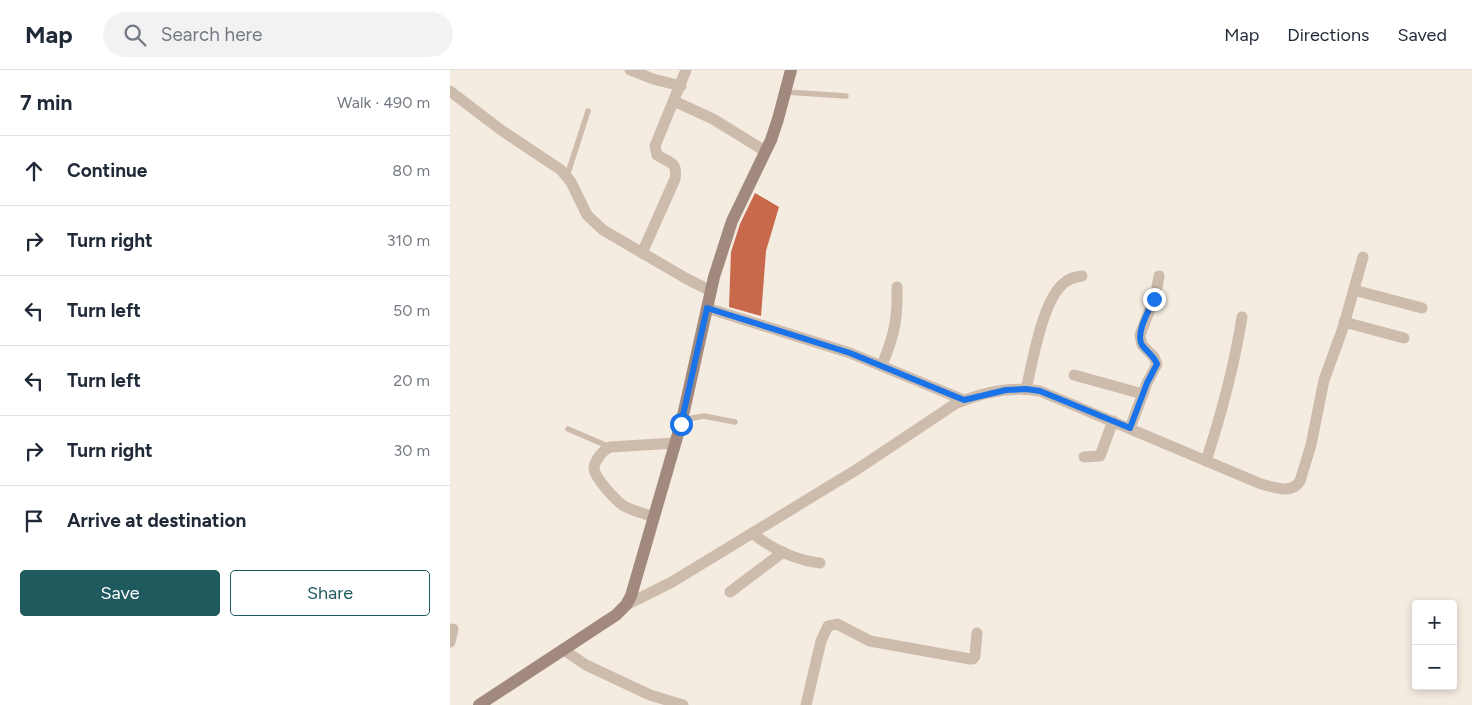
<!DOCTYPE html>
<meta charset="utf-8">
<style>
:root{--surface:#fff;--page:#f2f2f3;--text:#1f2937;--muted:#747a83;--line:#e0e1e3;--accent:#1f5a5e}
body{margin:0;font-family:Figtree,sans-serif;background:var(--page);color:var(--text)}
.controls{position:absolute;right:15px;bottom:15px;display:grid;overflow:hidden;border-radius:5px;box-shadow:0 2px 8px #0003}
.controls button{width:45px;height:45px;display:grid;place-items:center;padding:0;border:0;border-bottom:1px solid var(--line);background:var(--surface);color:var(--text);font:25px sans-serif}
.stop{position:absolute;width:15px;height:15px;margin:-11px;border:4px solid #1a73e8;border-radius:50%;background:#fff}
.stop.end{background:#1a73e8;border-color:#fff;box-shadow:0 1px 5px #0008}
.list{margin:0;padding:0;list-style:none}
h2{display:flex;justify-content:space-between;align-items:center;height:65px;margin:0;padding:0 20px;font-size:21px}
h2 small{font-size:16px;font-weight:400;color:var(--muted)}
.list li{display:grid;grid-template-columns:32px 1fr auto;gap:15px;align-items:center;box-sizing:border-box;height:70px;padding:0 20px;border-top:1px solid var(--line)}
.list b{display:block;font-size:19px;white-space:nowrap}
.list em{font-size:16px;font-style:normal;color:var(--muted)}
.actions{display:flex;gap:10px;padding:15px 20px}
.actions a{flex:1;padding:11px 0;border:1px solid var(--accent);border-radius:5px;text-align:center;font-size:18px;color:var(--accent)}
.actions .main{background:var(--accent);color:#fff}
.icon{flex:none;width:28px;height:28px;fill:none;stroke:currentColor;stroke-width:2;stroke-linecap:round;stroke-linejoin:round}
.map{position:relative;flex:none;width:1022px;height:635px;overflow:hidden}
header{display:flex;align-items:center;gap:30px;box-sizing:border-box;height:70px;padding:0 25px;background:var(--surface);border-bottom:1px solid var(--line)}
header strong{font-size:24px}
nav{display:flex;gap:28px;margin-inline-start:auto;font-size:18px}
.search{width:350px;height:45px;background:var(--page);display:flex;align-items:center;gap:12px;box-sizing:border-box;padding:0 18px;border-radius:28px;color:var(--muted);font-size:19px}
main{display:flex}
aside{flex:1;background:var(--surface)}
.map>svg:first-child{display:block}
</style>
<header>
<strong>Map</strong>
<div class="search"><svg class="icon" aria-label="search" viewBox="0 0 24 24"><circle cx="10" cy="10" r="6"/><path d="M15 15l6 6"/></svg>Search here</div>
<nav><a>Map</a><a>Directions</a><a>Saved</a></nav>
</header>
<main>
<aside>
<h2>7 min<small>Walk · 490 m</small></h2>
<ul class="list">
<li><svg class="icon" aria-label="ahead" viewBox="0 0 24 24"><path d="M12 20V5M6 11l6-6 6 6"/></svg><div><b>Continue</b></div><em>80 m</em></li>
<li><svg class="icon" aria-label="right" viewBox="0 0 24 24"><path d="M7 20v-9h11M14 6l5 5-5 5"/></svg><div><b>Turn right</b></div><em>310 m</em></li>
<li><svg class="icon" aria-label="left" viewBox="0 0 24 24"><path d="M17 20v-9H6M10 6l-5 5 5 5"/></svg><div><b>Turn left</b></div><em>50 m</em></li>
<li><svg class="icon" aria-label="left" viewBox="0 0 24 24"><path d="M17 20v-9H6M10 6l-5 5 5 5"/></svg><div><b>Turn left</b></div><em>20 m</em></li>
<li><svg class="icon" aria-label="right" viewBox="0 0 24 24"><path d="M7 20v-9h11M14 6l5 5-5 5"/></svg><div><b>Turn right</b></div><em>30 m</em></li>
<li><svg class="icon" aria-label="arrive" viewBox="0 0 24 24"><path d="M6 21V4h12l-3 4 3 4H6"/></svg><div><b>Arrive at destination</b></div></li>
</ul>
<div class="actions"><a class="main">Save</a><a>Share</a></div>
</aside>
<div class="map">
<svg width="1022" height="635" viewBox="0 0 1022 635">
<rect width="100%" height="100%" fill="#f4ebe1"/>
<!-- building -->
<path fill="#c8694b" d="M305,123L329,137L316,181L311,246L279,237L281,182L290,154Z"/>
<g fill="none" stroke-linecap="round" stroke-linejoin="round">
<!-- service -->
<g stroke="#cdbbac" stroke-width="5.5">
<path d="M336,22L396,26"/>
<path d="M117,106L138,41"/>
<path d="M232,350L254,346L285,352"/>
<path d="M118,359L160,377"/>
</g>
<!-- minor -->
<g stroke="#cdbbac" stroke-width="11">
<path d="M180,0L203,9L231,16"/>
<path d="M0,21L51,60L111,100L121,112L137,145L153,160L237,209L261,221"/>
<path d="M224,31L263,49L315,81"/>
<path d="M192,183L225,109C228,91 219,93 207,85L205,76L236,0"/>
<path d="M904,220L972,238"/>
<path d="M257,238L400,283L514,330"/>
<path d="M894,252L954,268"/>
<path d="M432,295C444,266 448,249 447,217"/>
<path d="M624,305L693,324"/>
<path d="M576,319C583,291 592,231 614,213C620,208 625,207 632,206"/>
<path d="M680,358L697,313L707,294L704,287L692,275L690,265L706,223L709,206"/>
<path d="M634,387L650,386L663,351"/>
<path d="M756,391C772,342 784,298 792,247"/>
<path d="M204,447C194,443 183,441 174,436C166,431 145,408 144,399C144,391 153,380 160,377L225,373"/>
<path d="M302,463C322,479 344,490 370,493"/>
<path d="M280,522L333,482"/>
<path d="M176,535L222,512L406,400L505,334C531,323 561,316 590,321L811,414C824,417 841,425 850,411L861,375L874,310L893,258L913,187"/>
<path d="M0,572L3,559"/>
<path d="M114,580L136,595L200,625L233,635"/>
<path d="M356,635L371,571L378,556L387,554L420,571L520,589H523L525,586L527,563"/>
</g>
<!-- secondary -->
<path stroke="#a18a7d" stroke-width="12" d="M29,635L166,545L176,535L181,526L232,350L264,207L282,151L321,70L328,49L341,0"/>
</g>
<g fill="none" stroke-linecap="round" stroke-linejoin="round">
<!-- route -->
<path stroke="#1a73e8" stroke-width="6" d="M231,354L257,238L400,283L514,330L556,320L576,319L590,321L680,358L697,313L707,294C704,286 697,282 692,275C685,264 699,240 704,229"/>
</g>
</svg>
<div class="controls">
<button>+</button>
<button>−</button>
</div>
<div class="stop" style="left:231px;top:354px"></div>
<div class="stop end" style="left:704px;top:229px"></div>
</div>
</main>
